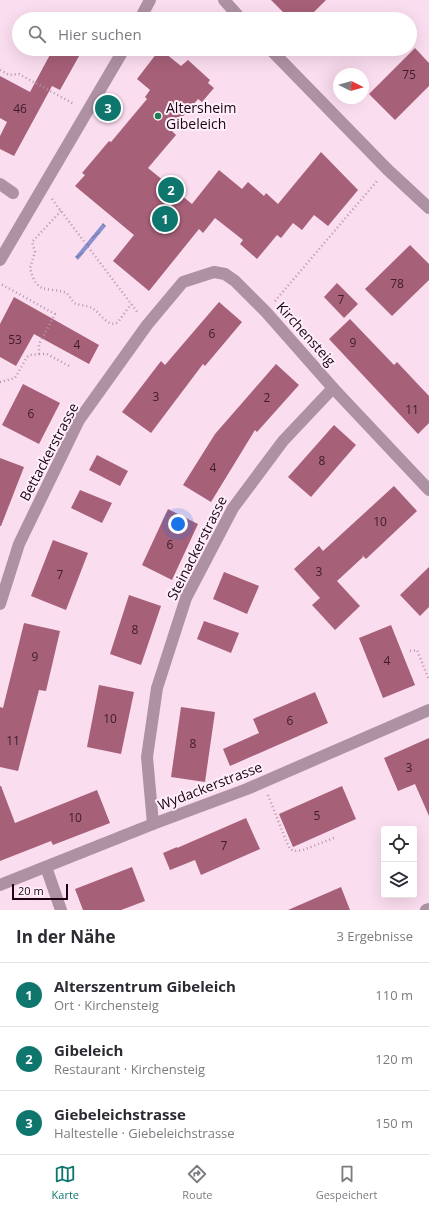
<!DOCTYPE html>
<html lang="de">
<meta charset="utf-8">
<style>
:root{--surface:#fff;--page:#f2f2f3;--text:#2b2b33;--muted:#7c7c81;--line:#e1e1e2;--accent:#0f766e}
body{margin:0;font-family:"Open Sans",sans-serif;background:var(--page);color:var(--text)}
.controls{position:absolute;right:12px;bottom:12px;display:grid;overflow:hidden;border-radius:4px;box-shadow:0 4px 16px #0002}
.controls button{width:36px;height:36px;display:grid;place-items:center;padding:0;border:0;border-bottom:1px solid var(--line);background:var(--surface);color:var(--text);font:20px sans-serif}
.compass{position:absolute;left:333px;top:68px;width:36px;height:36px;border-radius:50%;background:var(--surface);box-shadow:0 4px 16px #0002;rotate:95deg}
.scale{position:absolute;left:12px;bottom:10px;width:56px;box-sizing:border-box;padding-left:4px;border:2px solid #1c0416;border-top:0;font-size:11px;line-height:14px;white-space:nowrap;color:#1c0416;-webkit-text-stroke:3px #feeff9;paint-order:stroke}
.you{position:absolute;left:178px;top:524px;width:14px;height:14px;margin:-10px;border:3px solid #fff;border-radius:50%;background:#1a73e8;box-shadow:0 0 0 6px #1a73e833}
.badge{display:grid;place-items:center;width:26px;height:26px;border-radius:50%;background:var(--accent);color:#fff;font-size:13px;font-weight:700}
.pin{position:absolute;translate:-50% -50%;border:2px solid #fff;box-shadow:0 1px 4px #0006}
.list{margin:0;padding:0;list-style:none}
h2{display:flex;justify-content:space-between;align-items:center;height:52px;margin:0;padding:0 16px;font-size:17px}
h2 small{font-size:13px;font-weight:400;color:var(--muted)}
.list li{display:grid;grid-template-columns:26px 1fr auto;gap:12px;align-items:center;box-sizing:border-box;height:64px;padding:0 16px;border-top:1px solid var(--line)}
.list b{display:block;font-size:15px;white-space:nowrap}
.list p{margin:0;font-size:13px;white-space:nowrap;color:var(--muted)}
.list em{font-size:13px;font-style:normal;color:var(--muted)}
.icon{flex:none;width:22px;height:22px;fill:none;stroke:currentColor;stroke-width:2;stroke-linecap:round;stroke-linejoin:round}
.map{position:relative;flex:none;width:429px;height:910px;overflow:hidden}
.search{position:absolute;background:var(--surface);box-shadow:0 4px 16px #0002;left:12px;right:12px;top:12px;height:44px;display:flex;align-items:center;gap:10px;box-sizing:border-box;padding:0 14px;border-radius:22px;color:var(--muted);font-size:15px}
.sheet{height:244px;background:var(--surface)}
nav{display:flex;justify-content:space-around;align-items:center;box-sizing:border-box;height:56px;border-top:1px solid var(--line);background:var(--surface);font-size:11px;color:var(--muted)}
nav a{display:grid;justify-items:center;gap:2px}
nav .on{color:var(--accent)}
.map>svg:first-child{display:block}
</style>
<div class="map">
<svg width="429" height="910" viewBox="0 0 429 910">
<defs>
<pattern id="water-waves" width="16" height="10" patternUnits="userSpaceOnUse"><rect width="16" height="10" fill="#8990cf"/><path d="M0 5q4-4 8 0t8 0" fill="none" stroke="#6f73a7"/></pattern>
</defs>
<rect width="100%" height="100%" fill="#fbddf0"/>
<!-- water -->
<path fill="url(#water-waves)" d="M103,223L106,226L78,260L75,257Z"/>
<!-- building -->
<g fill="#a66078">
<path d="M271,0H326L307,19H290Z"/>
<path d="M415,48L429,63V86L395,120L369,94Z"/>
<path d="M53,49H83L60,90L52,86L14,156L0,149V136L7,122L0,118V76L30,92Z"/>
<path d="M160,49L181,66L188,60L210,80L208,83L214,88L202,102L198,99L171,130L176,135L148,168L192,204L219,170L242,189L248,182L264,196L266,193L278,204L321,152L358,190L328,226L314,215L302,230L293,223L281,238L277,235L257,259L240,244L243,240L215,218L203,233L199,229L149,291L113,261L134,235L75,186L85,175L82,173L109,141L111,142L147,99L145,97L150,90L137,79Z"/>
<path d="M410,245L429,264V280L392,316L365,289Z"/>
<path d="M337,283L358,304L344,318L324,297Z"/>
<path d="M14,297L99,345L89,364L34,334L16,366L0,357V324Z"/>
<path d="M219,302L242,322L205,366L203,364L151,433L122,412L161,361L165,365Z"/>
<path d="M350,319L394,365L397,362L429,396V423L418,434L329,339Z"/>
<path d="M276,364L299,385L257,432L255,430L211,502L183,485L215,434Z"/>
<path d="M23,384L60,403L39,444L2,425Z"/>
<path d="M334,425L356,445L311,497L288,477Z"/>
<path d="M97,455L128,471L120,486L89,470Z"/>
<path d="M0,458L24,467L1,526H0Z"/>
<path d="M394,486L417,511L366,559L362,555L363,557L337,581L360,606L335,630L312,605L320,598L294,569L319,546L323,551Z"/>
<path d="M80,490L112,503L102,523L71,508Z"/>
<path d="M168,509L198,524L172,580L142,565Z"/>
<path d="M53,540L88,553L66,610L31,596Z"/>
<path d="M429,567V607L420,616L400,595Z"/>
<path d="M224,572L259,586L247,614L213,599Z"/>
<path d="M129,595L161,606L141,665L110,654Z"/>
<path d="M204,621L239,633L231,653L197,639Z"/>
<path d="M24,623L60,631L46,691L39,690L18,771L0,767V707L3,708Z"/>
<path d="M391,625L415,685L383,698L359,638Z"/>
<path d="M99,685L134,692L121,754L87,747Z"/>
<path d="M315,692L328,723L230,766L223,749L259,733L253,719Z"/>
<path d="M181,707L215,712L205,782L171,777Z"/>
<path d="M429,738V816L415,784L398,791L384,758Z"/>
<path d="M0,786H1L15,823L97,790L110,823L53,845L51,841L0,861Z"/>
<path d="M342,786L356,819L293,847L279,814Z"/>
<path d="M246,818L260,849L201,875L195,860L170,870L163,853L177,847V848Z"/>
<path d="M132,867L145,901L121,910H83L75,889Z"/>
<path d="M341,887L350,910H288Z"/>
</g>
<g fill="none" stroke-linecap="round" stroke-linejoin="round">
<!-- path -->
<g stroke="#b598ab" stroke-width="2.5" stroke-dasharray="1 3" stroke-linecap="butt">
<path d="M0,70L9,75L19,74L74,104"/>
<path d="M52,199L138,313"/>
<path d="M61,211L32,242L35,252L30,268C37,296 47,286 67,293L74,303C80,306 87,305 92,308C100,312 108,329 118,322L131,304"/>
<path d="M275,301L377,181"/>
<path d="M39,354H47L71,367"/>
<path d="M0,382L15,378L27,357L30,355L39,354V344L55,314L1,284"/>
<path d="M410,651L417,650L429,680"/>
<path d="M268,795L287,843L290,849L294,851L303,850L334,838"/>
</g>
<!-- minor -->
<g stroke="#ae92a4" stroke-width="12">
<path d="M224,0L241,19"/>
<path d="M140,19L150,0"/>
<path d="M270,49L387,169L429,208"/>
<path d="M0,184L13,193"/>
<path d="M0,260L124,49"/>
<path d="M0,604L19,544L79,420L147,325L183,282L214,272L225,274L235,281L266,312L333,388L429,490"/>
<path d="M153,824L147,757L157,688L186,598L233,508L283,441L333,388"/>
<path d="M46,867L61,910"/>
<path d="M0,885L153,824L247,789L429,710"/>
<path d="M426,910L429,909"/>
</g>
</g>
<!-- markers -->
<circle fill="#207c52" stroke="#feeff9" stroke-width="1.5" cx="158" cy="116" r="4"/>
<g text-anchor="middle" stroke-width="4" stroke-linejoin="round" paint-order="stroke">
<!-- number labels -->
<g font-size="12" fill="#3e1b2e">
<text x="409" y="79">75</text>
<text x="20" y="113">46</text>
<text x="397" y="288">78</text>
<text x="341" y="304">7</text>
<text x="212" y="338">6</text>
<text x="15" y="344">53</text>
<text x="353" y="347">9</text>
<text x="77" y="349">4</text>
<text x="156" y="401">3</text>
<text x="267" y="402">2</text>
<text x="412" y="414">11</text>
<text x="31" y="418">6</text>
<text x="322" y="465">8</text>
<text x="213" y="472">4</text>
<text x="380" y="526">10</text>
<text x="170" y="549">6</text>
<text x="319" y="576">3</text>
<text x="60" y="579">7</text>
<text x="135" y="634">8</text>
<text x="35" y="661">9</text>
<text x="387" y="665">4</text>
<text x="110" y="723">10</text>
<text x="290" y="725">6</text>
<text x="13" y="745">11</text>
<text x="193" y="748">8</text>
<text x="409" y="772">3</text>
<text x="317" y="820">5</text>
<text x="75" y="822">10</text>
<text x="224" y="850">7</text>
</g>
<!-- poi labels -->
<g font-size="14" fill="#1c0416" stroke="#feeff9" text-anchor="start">
<text x="166" y="113">Altersheim<tspan x="166" dy="16">Gibeleich</tspan></text>
</g>
<!-- street labels -->
<g font-size="14" fill="#1c0416" stroke="#feeff9">
<text transform="translate(306 334) rotate(48)" y="5">Kirchensteig</text>
<text transform="translate(49 452) rotate(-62)" y="5">Bettackerstrasse</text>
<text transform="translate(197 548) rotate(-63)" y="5">Steinackerstrasse</text>
<text transform="translate(210 786) rotate(-21)" y="5">Wydackerstrasse</text>
</g>
</g>
</svg>
<div class="controls">
<button><svg class="icon" aria-label="locate" viewBox="0 0 24 24"><circle cx="12" cy="12" r="6"/><path d="M12 2v4M12 18v4M2 12h4M18 12h4"/></svg></button>
<button><svg class="icon" aria-label="layers" viewBox="0 0 24 24"><path d="M12 4l9 5-9 5-9-5zM3 14l9 5 9-5"/></svg></button>
</div>
<svg class="compass" viewBox="-18 -18 36 36"><path d="M0-13l5 13h-10z" fill="#e53935"/><path d="M0 13l5-13h-10z" fill="#7c7c81"/></svg>
<div class="scale">20 m</div>
<div class="you"></div>
<div class="pin badge" style="left:165px;top:219px">1</div>
<div class="pin badge" style="left:171px;top:190px">2</div>
<div class="pin badge" style="left:108px;top:108px">3</div>
<div class="search"><svg class="icon" aria-label="search" viewBox="0 0 24 24"><circle cx="10" cy="10" r="6"/><path d="M15 15l6 6"/></svg>Hier suchen</div>
</div>
<section class="sheet">
<h2>In der Nähe<small>3 Ergebnisse</small></h2>
<ul class="list">
<li><span class="badge">1</span><div><b>Alterszentrum Gibeleich</b><p>Ort · Kirchensteig</p></div><em>110 m</em></li>
<li><span class="badge">2</span><div><b>Gibeleich</b><p>Restaurant · Kirchensteig</p></div><em>120 m</em></li>
<li><span class="badge">3</span><div><b>Giebeleichstrasse</b><p>Haltestelle · Giebeleichstrasse</p></div><em>150 m</em></li>
</ul>
</section>
<nav>
<a class="on"><svg class="icon" aria-label="map" viewBox="0 0 24 24"><path d="M3 6l6-2 6 2 6-2v14l-6 2-6-2-6 2zM9 4v14M15 6v14"/></svg>Karte</a>
<a><svg class="icon" aria-label="directions" viewBox="0 0 24 24"><path d="M12 3l9 9-9 9-9-9zM9 14v-3h6M13 9l2 2-2 2"/></svg>Route</a>
<a><svg class="icon" aria-label="saved" viewBox="0 0 24 24"><path d="M7 4h10v16l-5-4-5 4z"/></svg>Gespeichert</a>
</nav>
